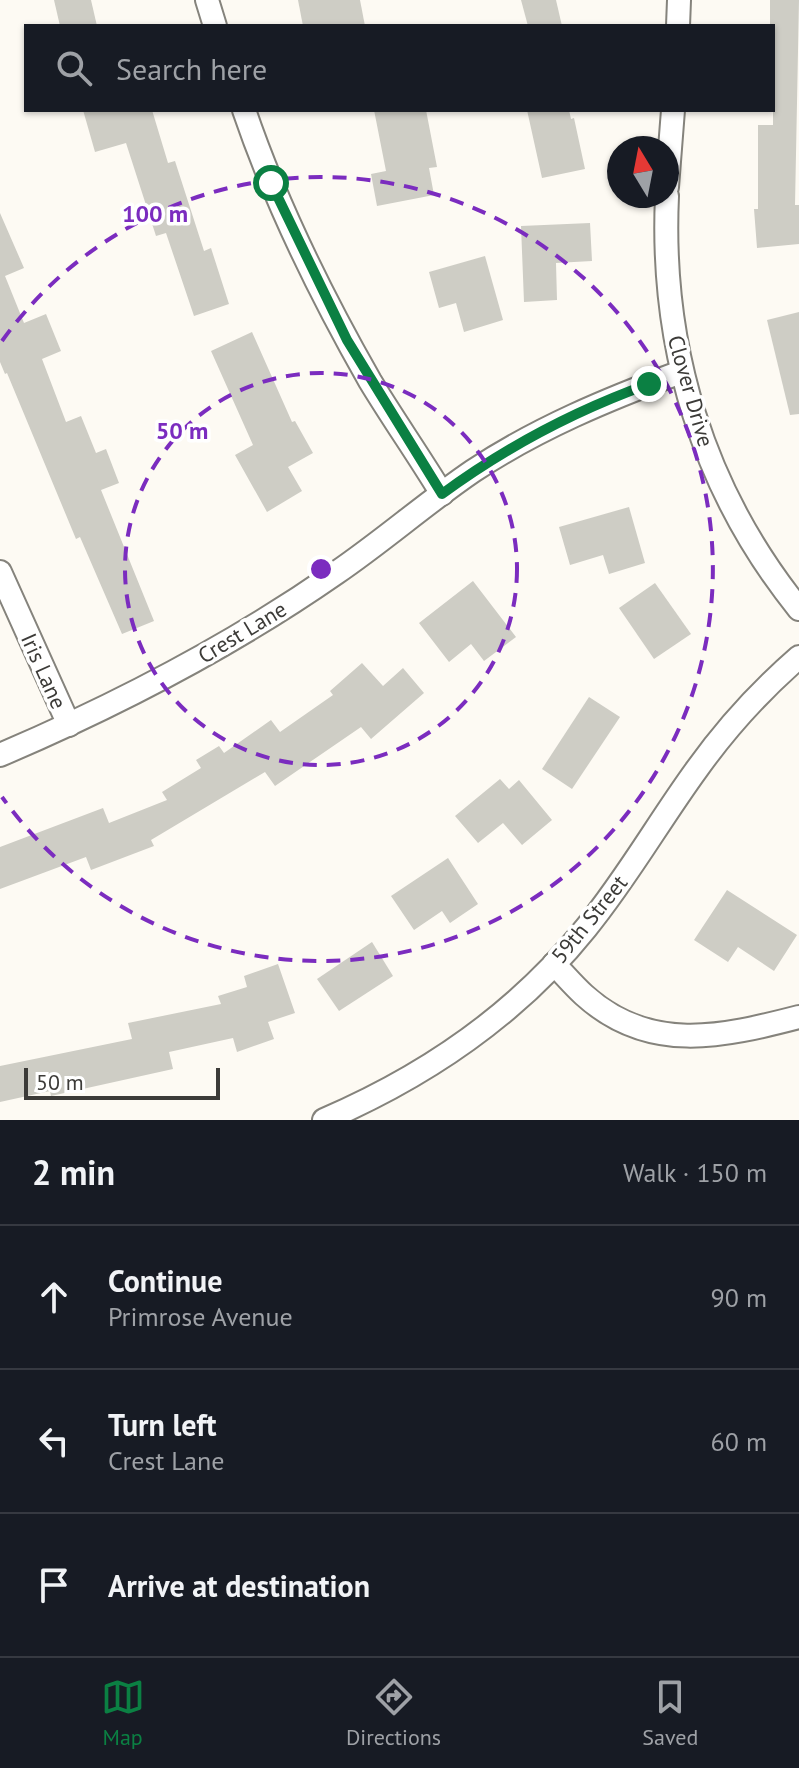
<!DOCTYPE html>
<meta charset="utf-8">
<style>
:root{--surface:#171b24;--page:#242831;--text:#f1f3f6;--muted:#9ea1a6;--line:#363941;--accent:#0b8043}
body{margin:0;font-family:"PT Sans",sans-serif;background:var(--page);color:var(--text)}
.compass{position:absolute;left:607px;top:136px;width:72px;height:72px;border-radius:50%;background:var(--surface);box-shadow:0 2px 6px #0004;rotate:350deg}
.scale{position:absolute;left:24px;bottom:20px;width:196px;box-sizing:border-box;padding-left:8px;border:4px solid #3c3b38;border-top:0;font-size:22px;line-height:28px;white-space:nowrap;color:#3c3b38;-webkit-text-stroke:6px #fff;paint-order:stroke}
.stop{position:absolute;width:24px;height:24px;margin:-18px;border:6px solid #0b8043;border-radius:50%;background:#fff}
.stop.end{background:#0b8043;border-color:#fff;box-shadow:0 2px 8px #0008}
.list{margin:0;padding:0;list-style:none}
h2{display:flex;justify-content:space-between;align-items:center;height:104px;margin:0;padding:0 32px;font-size:34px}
h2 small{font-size:26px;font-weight:400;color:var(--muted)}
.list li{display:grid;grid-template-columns:52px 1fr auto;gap:24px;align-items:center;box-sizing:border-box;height:144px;padding:0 32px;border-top:2px solid var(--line)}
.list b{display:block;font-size:30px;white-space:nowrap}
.list p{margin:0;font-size:26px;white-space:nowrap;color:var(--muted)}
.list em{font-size:26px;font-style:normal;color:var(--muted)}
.icon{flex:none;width:44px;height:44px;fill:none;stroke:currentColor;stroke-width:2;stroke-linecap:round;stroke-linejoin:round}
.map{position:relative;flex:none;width:799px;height:1120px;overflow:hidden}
.search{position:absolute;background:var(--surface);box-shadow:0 2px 6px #0004;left:24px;right:24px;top:24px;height:88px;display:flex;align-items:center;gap:20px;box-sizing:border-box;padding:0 28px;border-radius:0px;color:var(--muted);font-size:30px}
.sheet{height:536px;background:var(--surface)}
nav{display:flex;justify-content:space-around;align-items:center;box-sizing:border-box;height:112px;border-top:2px solid var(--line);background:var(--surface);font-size:22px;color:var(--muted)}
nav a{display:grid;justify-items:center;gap:4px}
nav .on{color:var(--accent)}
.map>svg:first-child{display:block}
</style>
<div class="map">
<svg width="799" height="1120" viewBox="0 0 799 1120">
<rect width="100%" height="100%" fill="#fdfaf3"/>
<!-- building -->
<g fill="#cecdc5">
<path d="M54,0H91L97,26H60Z"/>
<path d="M298,0H360L365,26H303Z"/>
<path d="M521,0H556L562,26H528Z"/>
<path d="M770,0H799L795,205H799V244L757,248L754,209H758V125H773V26H770Z"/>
<path d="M83,110H152L168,163L175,161L204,251L211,248L229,304L194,316L166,233L156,236L126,143L95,152Z"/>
<path d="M374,110H426L437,167L429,168L434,195L377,206L371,174L386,171Z"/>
<path d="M527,110H569L571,119L574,118L585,169L542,178Z"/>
<path d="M0,213L24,268L5,276L24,323L46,314L61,351L42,359L66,422L81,416L96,453L106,449L119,483L101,490L154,621L122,634L80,537L76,539L7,373L5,374L0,362Z"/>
<path d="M590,223L592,261L556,263L557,300L524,302L521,226Z"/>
<path d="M485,256L503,320L464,332L456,303L439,308L429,272Z"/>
<path d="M799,312V414L790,415L767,320Z"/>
<path d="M252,332L292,422L295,421L313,453L288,467L302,491L267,512L235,455L253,445L211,351Z"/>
<path d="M629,507L645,563L609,574L603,555L570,565L559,527Z"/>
<path d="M473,581L516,637L484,661L471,644L449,662L419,623Z"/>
<path d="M655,583L691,634L654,659L619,608Z"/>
<path d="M362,663L383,686L403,668L424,693L371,739L361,727L275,786L265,772L151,840L154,846L91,870L86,857L0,889V847L103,808L109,823L167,800L162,792L201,768L196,760L219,746L224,753L271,720L280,732L333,695L330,691Z"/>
<path d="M589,697L620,717L572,789L542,769Z"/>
<path d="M500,779L509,789L519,780L552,820L522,845L503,823L478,843L455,816Z"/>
<path d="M448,858L478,904L450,923L442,911L414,930L391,896Z"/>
<path d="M727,890L797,935L774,971L738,947L728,962L694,940Z"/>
<path d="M372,942L393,976L339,1011L317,979Z"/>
<path d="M278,964L295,1013L268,1022L274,1039L237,1052L233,1038L169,1052L173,1069L51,1096L50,1091L0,1102V1066L132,1039L128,1023L221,1004L218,996L247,987L244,976Z"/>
</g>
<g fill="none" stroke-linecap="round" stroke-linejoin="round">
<defs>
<g id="street">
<path d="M207,0L215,26"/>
<path d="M678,26L679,0"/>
<path d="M244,110C276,204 321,295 370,381C393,419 419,456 442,494"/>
<path d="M667,187L673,110"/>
<path d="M667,196C660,348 703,490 799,609"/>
<path d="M0,572L69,725"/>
<path d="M0,755C117,705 231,646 336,573C383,541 426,503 473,471C538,428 608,399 681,372"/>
<path d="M554,964C564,974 573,985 584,995C649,1054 722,1037 799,1017"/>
<path d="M324,1120C424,1077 517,1014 586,928C627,878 659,821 697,769C727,727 761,690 799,657"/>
</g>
</defs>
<!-- street casing -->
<use href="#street" stroke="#85837c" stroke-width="26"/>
<!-- street -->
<use href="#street" stroke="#fff" stroke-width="22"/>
</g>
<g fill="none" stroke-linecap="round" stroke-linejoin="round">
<!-- route -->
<path stroke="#0b8043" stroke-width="10" d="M271,183L347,340L442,494C506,447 574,411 649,384"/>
</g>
<!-- distance rings -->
<g fill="none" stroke="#7b2cbf" stroke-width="4" stroke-dasharray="14 10">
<circle cx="321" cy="569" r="196"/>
<path d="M2 341A392 392 0 1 1 2 797"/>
</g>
<g text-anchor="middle" stroke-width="7" stroke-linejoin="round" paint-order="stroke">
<!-- street labels -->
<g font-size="22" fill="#3c3b38" stroke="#fff">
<text transform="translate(691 391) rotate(74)" y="8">Clover Drive</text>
<text transform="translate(242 632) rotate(-31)" y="8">Crest Lane</text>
<text transform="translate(44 671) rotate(66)" y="8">Iris Lane</text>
<text transform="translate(589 919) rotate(-51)" y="8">59th Street</text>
</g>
</g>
<circle cx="321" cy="569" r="12" fill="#7b2cbf" stroke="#fff" stroke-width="4"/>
<g font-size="24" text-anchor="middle" font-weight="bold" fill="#7b2cbf" stroke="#fff" stroke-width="7" stroke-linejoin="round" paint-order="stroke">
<text x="155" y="222">100 m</text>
<text x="182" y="439">50 m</text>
</g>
</svg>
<svg class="compass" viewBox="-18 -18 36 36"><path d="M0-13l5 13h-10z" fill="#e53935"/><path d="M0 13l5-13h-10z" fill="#9ea1a6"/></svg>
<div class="scale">50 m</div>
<div class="stop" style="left:271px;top:183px"></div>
<div class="stop end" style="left:649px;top:384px"></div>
<div class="search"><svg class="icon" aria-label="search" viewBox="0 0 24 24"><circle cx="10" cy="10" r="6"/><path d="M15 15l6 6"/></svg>Search here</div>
</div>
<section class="sheet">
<h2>2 min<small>Walk · 150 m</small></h2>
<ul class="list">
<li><svg class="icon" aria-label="ahead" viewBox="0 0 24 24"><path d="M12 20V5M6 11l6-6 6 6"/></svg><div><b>Continue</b><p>Primrose Avenue</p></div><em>90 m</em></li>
<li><svg class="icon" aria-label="left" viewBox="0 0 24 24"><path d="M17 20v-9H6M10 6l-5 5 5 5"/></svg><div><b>Turn left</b><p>Crest Lane</p></div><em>60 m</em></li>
<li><svg class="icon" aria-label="arrive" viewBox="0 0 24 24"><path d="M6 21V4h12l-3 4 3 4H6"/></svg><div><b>Arrive at destination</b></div></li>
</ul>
</section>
<nav>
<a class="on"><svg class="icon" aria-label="map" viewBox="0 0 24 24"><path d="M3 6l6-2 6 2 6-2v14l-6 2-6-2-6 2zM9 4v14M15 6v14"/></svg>Map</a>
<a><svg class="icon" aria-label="directions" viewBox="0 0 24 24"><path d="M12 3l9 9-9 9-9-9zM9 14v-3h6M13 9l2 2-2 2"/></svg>Directions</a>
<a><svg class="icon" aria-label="saved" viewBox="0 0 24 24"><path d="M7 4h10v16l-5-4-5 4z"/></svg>Saved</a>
</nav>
